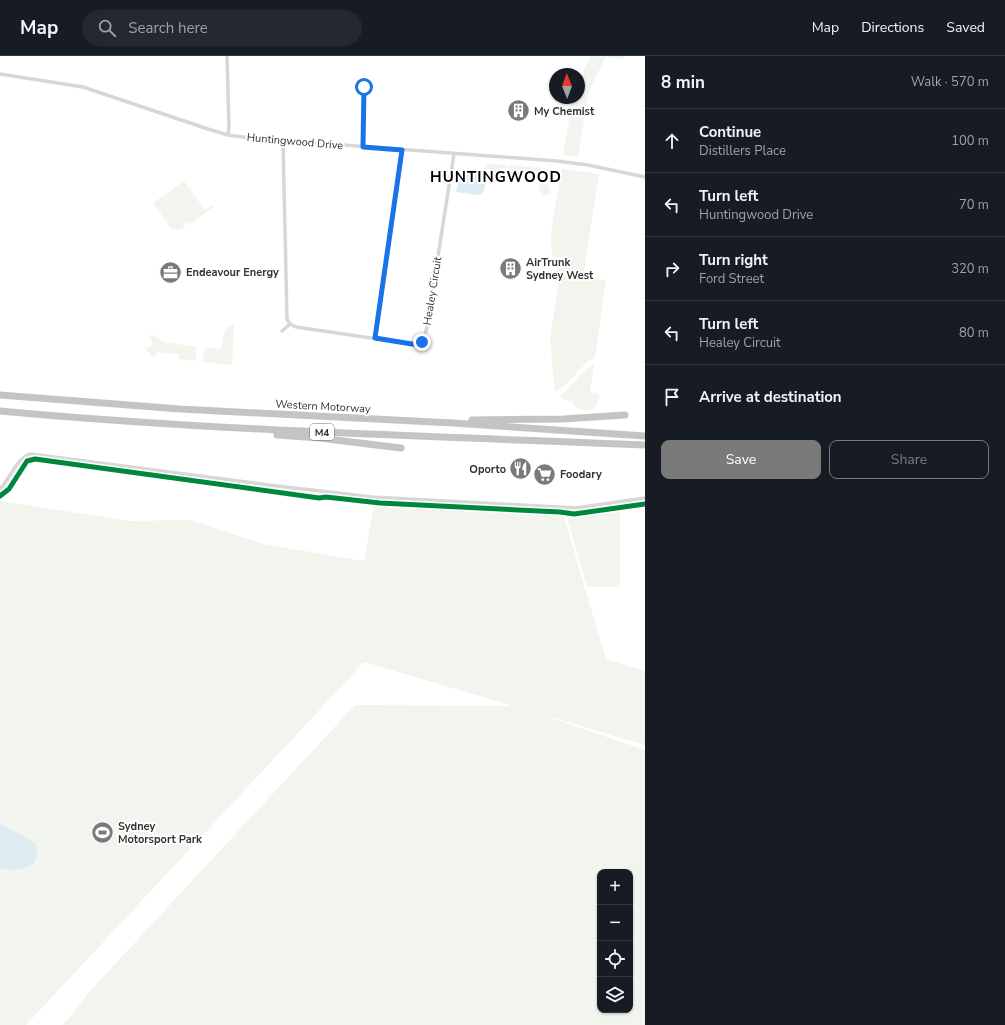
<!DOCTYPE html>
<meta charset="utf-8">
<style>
:root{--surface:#171b24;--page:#242831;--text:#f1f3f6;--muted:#9ea1a6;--line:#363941;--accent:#7a7a7a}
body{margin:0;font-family:"Nunito Sans",sans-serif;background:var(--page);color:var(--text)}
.controls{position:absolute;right:12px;bottom:12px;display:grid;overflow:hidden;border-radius:8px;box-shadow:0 1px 3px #0004}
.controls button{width:36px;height:36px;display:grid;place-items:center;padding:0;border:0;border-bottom:1px solid var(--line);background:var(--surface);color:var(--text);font:20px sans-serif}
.compass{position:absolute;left:549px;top:12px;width:36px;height:36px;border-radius:50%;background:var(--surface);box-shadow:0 1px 3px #0004;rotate:359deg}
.stop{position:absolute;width:12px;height:12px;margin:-9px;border:3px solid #1a73e8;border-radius:50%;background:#fff}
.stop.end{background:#1a73e8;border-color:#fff;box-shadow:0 1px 4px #0008}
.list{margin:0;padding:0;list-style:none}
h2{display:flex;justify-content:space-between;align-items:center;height:52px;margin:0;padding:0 16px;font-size:17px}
h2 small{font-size:13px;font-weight:400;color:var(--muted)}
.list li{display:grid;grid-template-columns:26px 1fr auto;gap:12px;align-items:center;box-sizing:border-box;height:64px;padding:0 16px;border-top:1px solid var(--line)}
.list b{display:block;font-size:15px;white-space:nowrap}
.list p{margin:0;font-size:13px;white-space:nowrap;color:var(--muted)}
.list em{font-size:13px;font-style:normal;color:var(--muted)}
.actions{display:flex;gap:8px;padding:12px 16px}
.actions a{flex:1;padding:9px 0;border:1px solid var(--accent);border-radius:8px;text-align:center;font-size:14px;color:var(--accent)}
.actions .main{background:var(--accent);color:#fff}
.icon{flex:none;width:22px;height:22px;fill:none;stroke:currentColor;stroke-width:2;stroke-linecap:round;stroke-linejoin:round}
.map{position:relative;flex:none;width:645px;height:969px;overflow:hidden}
header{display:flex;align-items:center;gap:24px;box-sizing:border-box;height:56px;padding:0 20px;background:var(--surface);border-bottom:1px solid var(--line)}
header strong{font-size:19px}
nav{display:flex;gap:22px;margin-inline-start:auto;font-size:14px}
.search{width:280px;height:36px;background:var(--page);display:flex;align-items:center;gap:10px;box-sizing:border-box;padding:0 14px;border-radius:22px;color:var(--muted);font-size:15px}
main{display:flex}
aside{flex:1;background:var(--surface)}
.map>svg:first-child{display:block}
</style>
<header>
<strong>Map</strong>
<div class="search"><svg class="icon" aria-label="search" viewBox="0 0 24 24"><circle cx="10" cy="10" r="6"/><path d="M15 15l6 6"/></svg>Search here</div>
<nav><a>Map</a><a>Directions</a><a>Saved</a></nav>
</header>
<main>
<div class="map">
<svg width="645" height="969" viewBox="0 0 645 969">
<rect width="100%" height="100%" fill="#fff"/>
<!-- green -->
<g fill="#f1f5ed" fill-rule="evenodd">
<path d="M591,0H624L623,3L606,1L591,30L587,45L578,101L563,99L573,42H579V23Z"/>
<path d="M488,108L507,109L506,113L500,112V117L485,112Z"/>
<path d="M508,109L541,112V117L508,113Z"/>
<path d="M562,113L599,118L583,220L606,224L595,302L588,305L566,328L555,336L550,283L559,224C558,214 554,206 552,197C548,176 559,135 562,113Z"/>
<path d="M184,125L205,154L212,149L213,151L190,168L187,166L184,169L185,171L187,170L179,174L171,172L153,147Z"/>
<path d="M540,126L549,129L550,135L548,139H542V137L539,136Z"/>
<path d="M229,269H234L232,309L202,306L205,292L221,293L224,278Z"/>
<path d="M151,278L163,286L197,291L195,305L178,303L179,298L156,296L155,300H150V296H147V291H151L152,284L149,283Z"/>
<path d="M594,307L590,336L597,337L600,340L595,352L588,354L577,353L572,346L562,343L561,340C572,329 582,316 594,307Z"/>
<path d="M0,445L130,465L185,464L193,465L264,488L364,505L374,449L563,458L606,603L645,615V689L530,655L645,694V969H63L90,935L355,649L513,650L364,606L26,969H0ZM600,816H630V954H600Z"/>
<path d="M620,453V531H587L567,461Z"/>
</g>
<!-- water -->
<g fill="#ddebf3">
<path d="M470,116L475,117L485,125C484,131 486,137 479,139L456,136C458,125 460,120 470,116Z"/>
<path d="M0,768L36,787C42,815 21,814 0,813Z"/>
</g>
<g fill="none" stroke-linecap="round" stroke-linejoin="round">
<!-- minor -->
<g stroke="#d7d7d7" stroke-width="3.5">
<path d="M227,0L229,69L228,79"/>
<path d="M0,18L83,31L208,73L228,79L250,82L557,105L588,109L645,121"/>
<path d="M283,85L287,263L290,268L296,271L412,288C425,287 425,281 427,270L454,98"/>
<path d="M363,91L364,31"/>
<path d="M282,275L290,268"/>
<path d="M375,282L402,94"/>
<path d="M0,433C9,424 19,399 31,398L277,430L372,441L576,452L645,442"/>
</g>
<!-- motorway -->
<g stroke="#c4c4c4" stroke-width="7">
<path d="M0,339L180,353L453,367L645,380"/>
<path d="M0,355C215,375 430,380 645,389"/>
<path d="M472,364L563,363L625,359"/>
<path d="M277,379L319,382L401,392"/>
</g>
<defs>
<path id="cycleway" d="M0,440L9,433L27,405L35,403L319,442L326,441L380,447L560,456L574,458L645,448"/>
</defs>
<!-- cycleway casing -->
<use href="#cycleway" stroke="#fff" stroke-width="8"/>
<!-- cycleway -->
<use href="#cycleway" stroke="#00873e" stroke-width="5"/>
</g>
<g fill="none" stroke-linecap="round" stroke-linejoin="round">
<!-- route -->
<path stroke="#1a73e8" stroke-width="5" d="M364,31L363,91L402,94L375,282L412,288H419L422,286"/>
</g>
<!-- icons -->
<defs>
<symbol id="building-disc" viewBox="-11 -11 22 22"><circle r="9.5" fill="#7a7a7a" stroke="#fff"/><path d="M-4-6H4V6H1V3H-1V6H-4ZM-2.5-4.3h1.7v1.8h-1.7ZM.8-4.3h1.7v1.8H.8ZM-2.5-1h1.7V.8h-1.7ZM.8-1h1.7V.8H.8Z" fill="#fff"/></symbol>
<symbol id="office-disc" viewBox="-11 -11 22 22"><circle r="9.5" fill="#7a7a7a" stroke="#fff"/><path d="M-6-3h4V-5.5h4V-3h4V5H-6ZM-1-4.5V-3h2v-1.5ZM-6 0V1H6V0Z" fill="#fff"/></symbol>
<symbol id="restaurant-disc" viewBox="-11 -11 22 22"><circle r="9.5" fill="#7a7a7a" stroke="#fff"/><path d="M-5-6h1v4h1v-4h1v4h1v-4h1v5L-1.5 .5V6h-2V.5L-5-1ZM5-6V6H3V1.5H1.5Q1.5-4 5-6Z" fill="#fff"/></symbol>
<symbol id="supermarket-disc" viewBox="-11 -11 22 22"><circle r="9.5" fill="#7a7a7a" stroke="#fff"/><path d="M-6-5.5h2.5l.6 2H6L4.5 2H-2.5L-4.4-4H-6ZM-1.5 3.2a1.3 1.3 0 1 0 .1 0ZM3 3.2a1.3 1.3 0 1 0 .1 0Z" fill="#fff"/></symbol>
<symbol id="stadium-disc" viewBox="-11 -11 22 22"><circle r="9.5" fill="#7a7a7a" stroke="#fff"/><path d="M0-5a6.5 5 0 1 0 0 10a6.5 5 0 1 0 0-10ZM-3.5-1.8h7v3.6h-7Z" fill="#fff"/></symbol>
</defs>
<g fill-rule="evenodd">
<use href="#building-disc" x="506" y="42" width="25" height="25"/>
<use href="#building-disc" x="498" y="200" width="25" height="25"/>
<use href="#office-disc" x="158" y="204" width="25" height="25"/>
<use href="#restaurant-disc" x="508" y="400" width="25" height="25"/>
<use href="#supermarket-disc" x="532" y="406" width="25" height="25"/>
<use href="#stadium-disc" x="90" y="764" width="25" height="25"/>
</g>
<g text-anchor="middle" stroke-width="4" stroke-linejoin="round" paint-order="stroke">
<!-- shield labels -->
<rect fill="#fff" stroke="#707070" stroke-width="1" x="310" y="368" width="24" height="16" rx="3"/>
<g font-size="10" font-weight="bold" fill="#333">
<text x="322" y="380">M4</text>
</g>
<!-- poi labels -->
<g font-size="11" font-weight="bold" fill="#333" stroke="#fff" text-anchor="start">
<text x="534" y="59">My Chemist</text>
<text x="526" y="210">AirTrunk<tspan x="526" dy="13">Sydney West</tspan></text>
<text x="186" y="220">Endeavour Energy</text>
<text x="506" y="417" text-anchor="end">Oporto</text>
<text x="560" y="422">Foodary</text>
<text x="118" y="774">Sydney<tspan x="118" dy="13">Motorsport Park</tspan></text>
</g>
<!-- street labels -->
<g font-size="11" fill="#333" stroke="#fff">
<text transform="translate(295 85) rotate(5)" y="4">Huntingwood Drive</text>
<text transform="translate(432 235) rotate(-81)" y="4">Healey Circuit</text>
<text transform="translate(323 350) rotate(3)" y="4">Western Motorway</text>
</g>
<!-- district labels -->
<g font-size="15" font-weight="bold" letter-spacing="1" fill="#000" stroke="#fff">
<text x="496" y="126">HUNTINGWOOD</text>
</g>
</g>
</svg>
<div class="controls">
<button>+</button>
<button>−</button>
<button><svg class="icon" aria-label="locate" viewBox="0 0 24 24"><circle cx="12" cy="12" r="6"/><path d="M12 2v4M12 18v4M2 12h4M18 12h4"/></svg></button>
<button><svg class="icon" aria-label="layers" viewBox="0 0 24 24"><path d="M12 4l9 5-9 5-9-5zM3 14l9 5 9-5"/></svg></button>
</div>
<svg class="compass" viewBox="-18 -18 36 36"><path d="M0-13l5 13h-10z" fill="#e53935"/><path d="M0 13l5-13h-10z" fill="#9ea1a6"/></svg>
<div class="stop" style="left:364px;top:31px"></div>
<div class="stop end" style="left:422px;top:286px"></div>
</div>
<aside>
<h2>8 min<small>Walk · 570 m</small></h2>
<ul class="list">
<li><svg class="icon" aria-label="ahead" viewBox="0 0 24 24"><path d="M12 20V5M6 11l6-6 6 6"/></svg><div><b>Continue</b><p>Distillers Place</p></div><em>100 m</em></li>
<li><svg class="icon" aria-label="left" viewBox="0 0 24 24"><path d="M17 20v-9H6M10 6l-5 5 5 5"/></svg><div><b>Turn left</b><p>Huntingwood Drive</p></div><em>70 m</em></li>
<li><svg class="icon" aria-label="right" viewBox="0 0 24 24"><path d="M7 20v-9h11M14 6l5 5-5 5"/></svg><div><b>Turn right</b><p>Ford Street</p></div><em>320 m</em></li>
<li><svg class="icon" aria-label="left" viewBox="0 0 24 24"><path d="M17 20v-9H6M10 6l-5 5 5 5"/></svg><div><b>Turn left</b><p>Healey Circuit</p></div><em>80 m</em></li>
<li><svg class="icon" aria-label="arrive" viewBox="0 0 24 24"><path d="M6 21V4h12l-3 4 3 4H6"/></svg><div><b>Arrive at destination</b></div></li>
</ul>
<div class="actions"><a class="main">Save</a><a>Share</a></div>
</aside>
</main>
